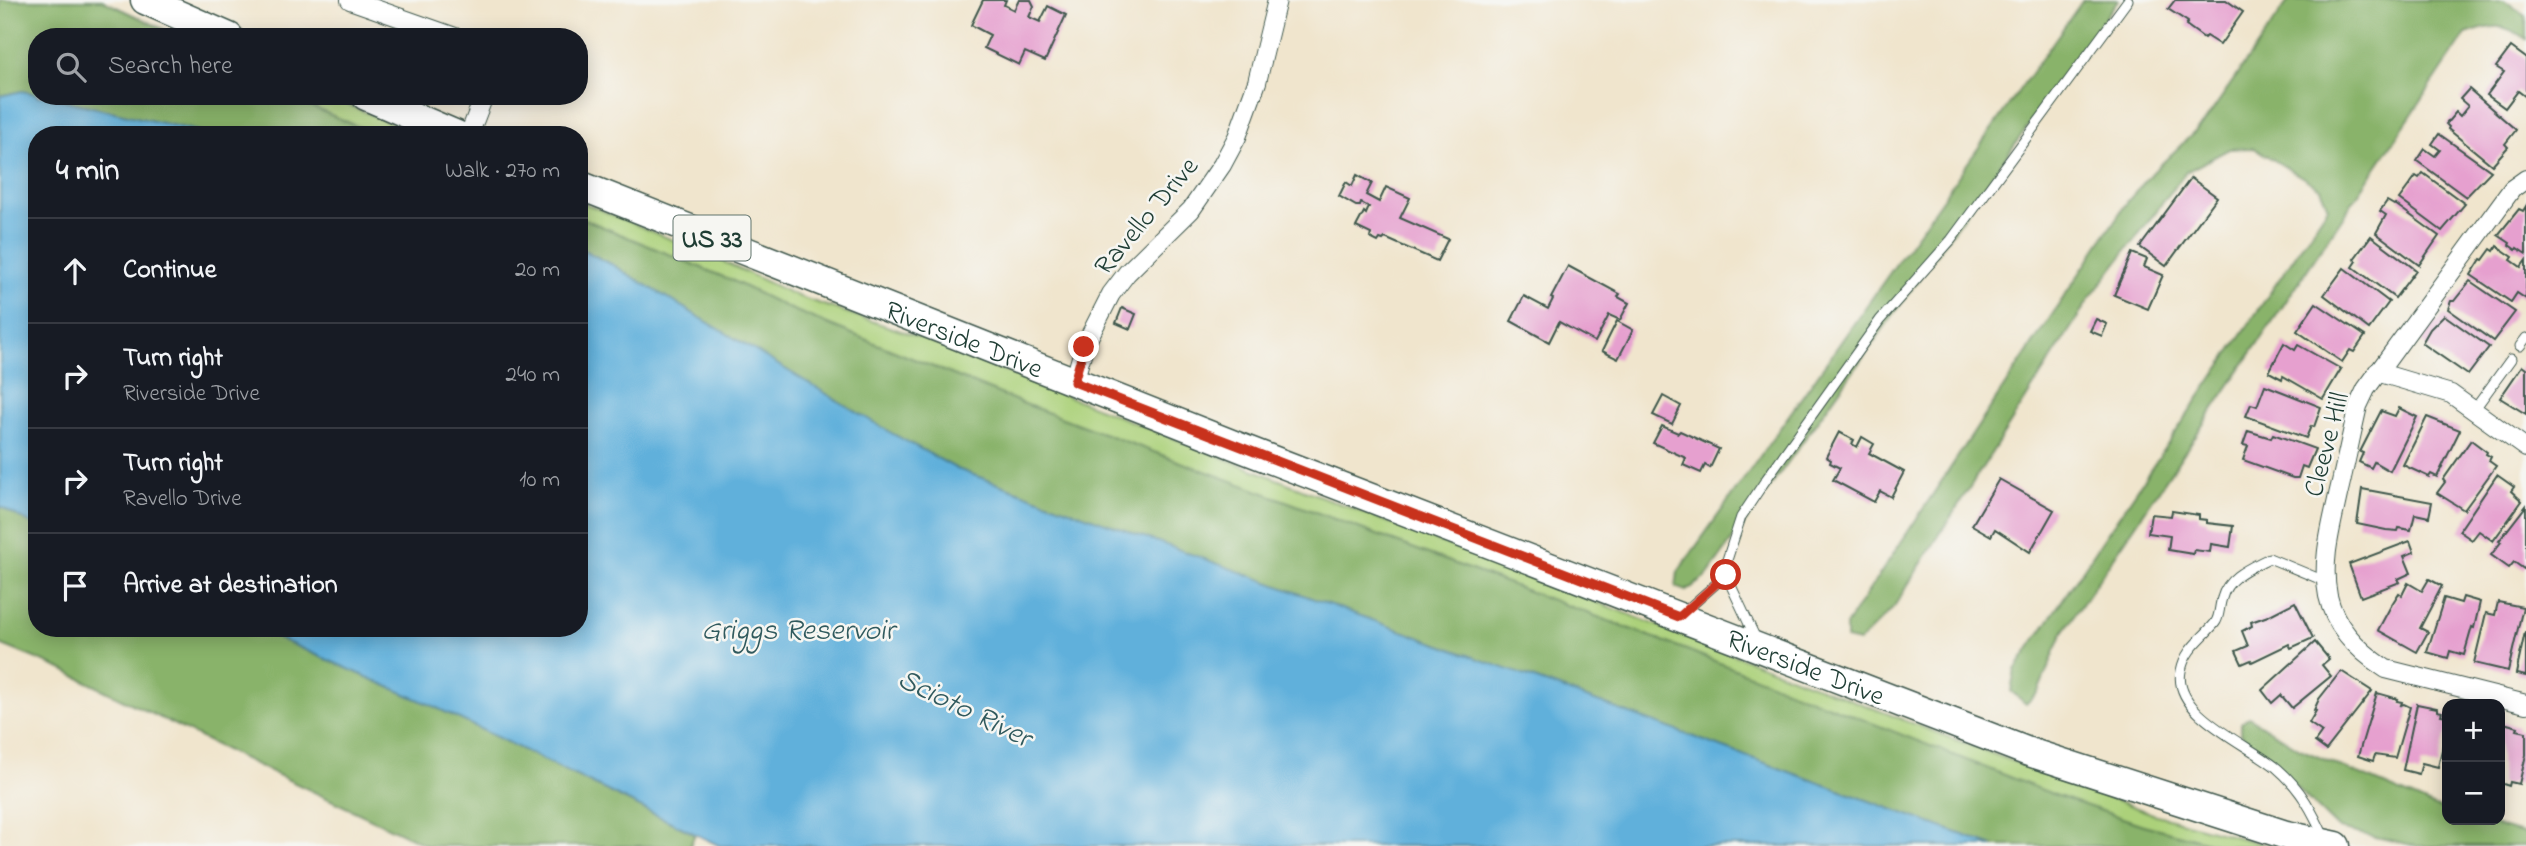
<!DOCTYPE html>
<meta charset="utf-8">
<style>
:root{--surface:#171b24;--page:#20242c;--text:#f1f3f6;--muted:#9ea1a6;--line:#363941}
body{margin:0;font-family:"Indie Flower",sans-serif;background:var(--page);color:var(--text)}
.controls{position:absolute;right:21px;bottom:21px;display:grid;overflow:hidden;border-radius:14px;box-shadow:0 4px 18px #0003}
.controls button{width:63px;height:63px;display:grid;place-items:center;padding:0;border:0;border-bottom:2px solid var(--line);background:var(--surface);color:var(--text);font:35px sans-serif}
.stop{position:absolute;width:21px;height:21px;margin:-16px;border:5px solid #c8321e;border-radius:50%;background:#fff}
.stop.end{background:#c8321e;border-color:#fff;box-shadow:0 2px 7px #0008}
.list{margin:0;padding:0;list-style:none}
h2{display:flex;justify-content:space-between;align-items:center;height:91px;margin:0;padding:0 28px;font-size:30px}
h2 small{font-size:23px;font-weight:400;color:var(--muted)}
.list li{display:grid;grid-template-columns:46px 1fr auto;gap:21px;align-items:center;box-sizing:border-box;height:105px;padding:0 28px;border-top:2px solid var(--line)}
.list b{display:block;font-size:26px;white-space:nowrap}
.list p{margin:0;font-size:23px;white-space:nowrap;color:var(--muted)}
.list em{font-size:23px;font-style:normal;color:var(--muted)}
.icon{flex:none;width:38px;height:38px;fill:none;stroke:currentColor;stroke-width:2;stroke-linecap:round;stroke-linejoin:round}
.map{position:relative;flex:none;width:2526px;height:846px;overflow:hidden}
.search{position:absolute;background:var(--surface);box-shadow:0 4px 18px #0003;left:28px;top:28px;width:560px;height:77px;display:flex;align-items:center;gap:18px;box-sizing:border-box;padding:0 24px;border-radius:28px;color:var(--muted);font-size:26px}
.panel{position:absolute;background:var(--surface);box-shadow:0 4px 18px #0003;left:28px;top:126px;width:560px;height:511px;border-radius:28px}
.map>svg:first-child{display:block}
</style>
<div class="map">
<svg width="2526" height="846" viewBox="0 0 2526 846">
<rect width="100%" height="100%" fill="#f6f6f2"/>
<filter id="ink" filterUnits="userSpaceOnUse"><feTurbulence type="fractalNoise" baseFrequency=".0143" numOctaves="2"/><feDisplacementMap in="SourceGraphic" scale="14" xChannelSelector="R" yChannelSelector="G"/><feConvolveMatrix kernelMatrix="1 2 1 2 8 2 1 2 1" color-interpolation-filters="sRGB"/></filter>
<filter id="wash" filterUnits="userSpaceOnUse"><feTurbulence type="fractalNoise" baseFrequency=".00686" numOctaves="4" result="noise"/><feDisplacementMap in="SourceGraphic" scale="28" xChannelSelector="R" yChannelSelector="G"/><feGaussianBlur stdDeviation="1.57" result="paint"/><feColorMatrix in="noise" values="0 0 0 0 0 0 0 0 0 0 0 0 0 0 0 0 0 1.4 0 .05"/><feComposite in="paint" operator="in"/></filter>
<g filter="url(#wash)">
<rect width="100%" height="100%" fill="#f0e5cd"/>
<!-- green -->
<g fill="#acd17a" stroke="#668757" stroke-width="2">
<path d="M286,96H327L420,135H378Z"/>
<path d="M579,201L711,256L797,296L916,336L1307,491L1956,740L2153,814L2270,846H2223L2143,825L2055,796L1684,649L1022,403L788,308L733,281L579,217Z"/>
</g>
<!-- forest -->
<g fill="#89b36a" stroke="#54784f" stroke-width="2">
<path d="M0,0H102L180,37H37V94L22,91L0,96Z"/>
<path d="M2083,0H2118L1706,577L1686,591L1676,587L1678,572Z"/>
<path d="M2289,0H2504L2526,16V39C2501,22 2494,25 2466,34L2062,634L2038,692L2026,704L2011,691L2015,670L2328,207L2320,188L2254,148L2229,149L2186,172L2090,298L1893,608L1859,642L1846,639V625L2127,202L2153,172L2203,124Z"/>
<path d="M45,96H286L378,135H214Z"/>
<path d="M579,217L733,281L788,308L1022,403L1684,649L2055,795L2143,825L2223,846H1993L957,469L893,434L611,264L579,248Z"/>
<path d="M0,506L37,527V628H255L431,705L695,834L690,846H428L240,757L59,668L0,644Z"/>
<path d="M2249,717L2300,749L2447,812V820H2475L2526,834V846H2416L2339,829L2241,734V723Z"/>
</g>
<!-- water -->
<g fill="#61b0db" stroke="#407688" stroke-width="2">
<path d="M22,91L37,94V96H45L214,135H37V527L0,506V96Z"/>
<path d="M579,248L611,264L893,434L957,469L1993,846H720L431,705L255,628H579Z"/>
</g>
<g id="blocks">
<!-- building -->
<g fill="#e6a0cf">
<path d="M983,0H1006L1004,5L1014,10L1019,0H1031L1034,6L1029,17L1040,22L1048,6L1066,15L1045,61L1025,52L1019,65L984,48L990,35L971,25Z"/>
<path d="M2175,0H2226L2243,12L2220,45L2206,36L2204,38L2186,25L2188,22L2168,9Z"/>
<path d="M2511,47L2526,58V97L2518,91L2505,108L2487,95L2504,72L2496,67Z"/>
<path d="M2469,89L2516,130L2505,144L2508,147L2492,165L2448,129L2449,127L2446,124L2456,112L2460,116L2468,106L2460,99Z"/>
<path d="M2439,134L2491,171L2466,197L2417,161L2425,149L2435,156L2440,150L2432,144Z"/>
<path d="M2423,173L2465,204L2442,231L2399,199L2416,176L2419,178Z"/>
<path d="M1357,175L1372,183L1366,195L1379,202L1386,187L1410,198L1400,218L1448,239L1437,261L1385,238L1383,240L1380,239L1378,242L1370,238L1371,234L1356,227L1364,212L1366,214L1369,207L1361,203L1360,206H1356L1339,196L1346,182L1352,186Z"/>
<path d="M2191,178L2217,197L2166,266L2140,247Z"/>
<path d="M2387,201L2394,205L2395,204L2439,236L2419,265L2376,233L2386,215L2380,211Z"/>
<path d="M2526,206V254L2517,248L2516,250L2509,245L2510,243L2498,235L2519,209L2523,211Z"/>
<path d="M2371,236L2416,270L2395,298L2353,267L2357,261L2354,259Z"/>
<path d="M2497,246L2513,257L2511,260L2521,267L2526,260V299L2517,293L2511,302L2471,275L2481,259L2483,260L2491,249L2494,251Z"/>
<path d="M2132,253L2147,259L2144,267L2163,275L2148,309L2114,295Z"/>
<path d="M1568,266L1620,294L1618,297L1629,303L1620,320L1609,315L1595,342L1559,322L1549,342L1511,321L1524,296L1548,309L1553,299L1551,298Z"/>
<path d="M2344,268L2389,302L2369,329L2324,295Z"/>
<path d="M2470,281L2515,312L2493,341L2448,309L2451,301H2454Z"/>
<path d="M2316,303L2365,336L2354,352L2350,350L2342,362L2297,331Z"/>
<path d="M1122,308L1136,314L1130,329L1116,323Z"/>
<path d="M2444,315L2489,347L2468,375L2422,343L2430,329Z"/>
<path d="M2096,319L2107,324L2102,336L2090,331Z"/>
<path d="M1617,321L1633,330L1618,359L1602,351Z"/>
<path d="M2284,343L2295,350L2298,345L2341,369L2323,399L2283,376L2282,379L2269,372Z"/>
<path d="M2522,366L2526,369V414L2500,398Z"/>
<path d="M2265,385L2321,407L2314,427L2311,426L2306,438L2246,416L2251,404L2257,406Z"/>
<path d="M1663,396L1681,406L1672,424L1653,415Z"/>
<path d="M2399,408L2417,417L2390,471L2374,462L2371,468L2359,462L2363,453L2360,452L2381,411L2395,416Z"/>
<path d="M2427,417L2460,430L2437,477L2431,474L2429,477L2403,465Z"/>
<path d="M1662,426L1678,433L1680,431L1719,449L1710,468L1705,465L1701,473L1683,465L1686,458L1653,443Z"/>
<path d="M2248,431L2271,438L2273,434L2315,449L2307,468L2302,466L2298,478H2293L2243,460L2248,446L2243,445Z"/>
<path d="M1839,432L1854,440L1852,444L1857,447L1862,437L1874,444L1869,453L1904,472L1891,497L1880,491L1874,502L1833,480L1840,468L1830,463L1831,460L1826,457Z"/>
<path d="M2471,440L2487,452L2486,454L2491,457L2489,461L2496,466L2464,510L2437,493L2445,482L2443,480Z"/>
<path d="M2497,475L2514,487L2511,491L2522,501L2493,541L2479,531L2472,540L2459,531Z"/>
<path d="M1999,479L2054,510L2030,552L1995,529L1991,536L1972,525Z"/>
<path d="M2362,489L2432,502L2429,517L2415,514L2411,530L2399,528L2398,531L2386,530L2357,524Z"/>
<path d="M2526,506V566L2524,569L2514,562L2509,568L2491,555L2501,542L2499,541Z"/>
<path d="M2172,511L2199,515V519L2207,520V523L2233,526L2230,547L2211,544L2210,552L2194,550L2193,554L2168,550L2170,536L2148,533L2151,514L2171,516Z"/>
<path d="M2410,541L2414,552L2404,556L2411,573L2398,579L2400,582L2361,597L2349,564Z"/>
<path d="M2429,579L2442,586L2420,628L2428,632L2417,652L2378,630L2392,604L2399,593L2402,595L2408,583L2422,591Z"/>
<path d="M2463,597L2480,602L2474,628L2472,627L2464,655L2450,651L2448,658L2427,652L2444,598L2461,603Z"/>
<path d="M2295,602L2313,638L2291,648L2289,644L2252,662L2251,660L2242,664L2236,651L2248,646L2242,631L2252,626L2251,622L2268,616Z"/>
<path d="M2498,602L2523,607L2508,671L2474,663L2486,613L2495,615Z"/>
<path d="M2525,632H2526V676L2516,674Z"/>
<path d="M2315,642L2329,659L2322,665L2331,676L2292,708L2281,695L2272,703L2262,690Z"/>
<path d="M2341,671L2372,691L2326,750L2315,742L2322,732L2309,723L2316,711L2314,710L2319,699Z"/>
<path d="M2377,693L2398,699L2397,701L2402,702L2401,705L2404,704L2410,707L2395,758L2375,755L2373,761L2358,756Z"/>
<path d="M2417,704L2437,708V711L2442,712L2441,715L2447,716V728L2438,767L2422,763L2419,774L2403,770Z"/>
<path d="M2500,722L2518,727L2517,730L2526,732V755L2519,784L2510,782L2509,786L2500,783Z"/>
</g>
</g>
</g>
<g filter="url(#ink)">
<use href="#blocks" fill-opacity="0" stroke="#3e564b" stroke-width="2"/>
<g fill="none" stroke-linecap="round" stroke-linejoin="round">
<defs>
<g id="lane">
<path d="M2520,346L2526,338"/>
<path d="M2474,410L2511,359"/>
<path d="M1726,575L1727,560L1741,517L1767,478L1880,320L1951,240L2128,0"/>
<path d="M1683,613L1726,575L1757,641"/>
<path d="M2325,839C2313,812 2301,789 2278,769C2251,745 2172,715 2181,671C2185,649 2202,639 2215,623C2220,617 2219,606 2222,598C2228,576 2250,568 2269,558L2327,582"/>
</g>
<g id="street">
<path d="M350,0L455,37"/>
<path d="M469,135L484,96"/>
<path d="M2526,179L2512,189L2366,389L2358,406C2351,436 2345,466 2338,495C2331,528 2321,562 2328,596C2335,628 2360,652 2386,669L2526,704"/>
<path d="M2377,372L2451,394L2526,448"/>
<path d="M1074,382L1084,347L1111,294L1127,273L1191,210L1222,165L1237,137L1257,82L1277,0"/>
</g>
<g id="primary">
<path d="M145,0L229,37"/>
<path d="M366,96L457,135"/>
<path id="s1" d="M579,185L1244,449L2026,751L2286,835L2336,846"/>
</g>
</defs>
<!-- lane casing -->
<use href="#lane" stroke="#3e564b" stroke-width="11"/>
<!-- street casing -->
<use href="#street" stroke="#3e564b" stroke-width="20"/>
<!-- primary casing -->
<use href="#primary" stroke="#3e564b" stroke-width="31"/>
<!-- lane -->
<use href="#lane" stroke="#fff" stroke-width="9"/>
<!-- street -->
<use href="#street" stroke="#fff" stroke-width="18"/>
<!-- primary -->
<use href="#primary" stroke="#fff" stroke-width="28"/>
</g>
</g>
<g fill="none" stroke-linecap="round" stroke-linejoin="round" filter="url(#ink)">
<!-- route -->
<path stroke="#c8321e" stroke-width="9" d="M1084,347L1074,382L1679,617L1726,575"/>
</g>
<g text-anchor="middle" stroke-width="5" stroke-linejoin="round" paint-order="stroke">
<!-- shield labels -->
<rect fill="#f6f6f2" stroke="#60746d" stroke-width="2" x="673.5" y="215.5" width="77" height="45" rx="5"/>
<g font-size="26" font-weight="bold" fill="#1f3d34">
<text x="712" y="247">US 33</text>
</g>
<!-- street labels -->
<g font-size="28" fill="#1f3d34" stroke="#f6f6f2">
<text transform="translate(1145 215) rotate(-50)" y="10">Ravello Drive</text>
<text dy="10" stroke="none"><textPath href="#s1" startOffset="415">Riverside Drive</textPath></text>
<text transform="translate(2325 444) rotate(-75)" y="10">Cleeve Hill</text>
<text dy="10" stroke="none"><textPath href="#s1" startOffset="1318">Riverside Drive</textPath></text>
</g>
<!-- water labels -->
<g font-size="30" font-style="italic" fill="#305a5e" stroke="#f6f6f2">
<text x="798" y="639">Griggs Reservoir</text>
<text transform="translate(965 707) rotate(26)" y="10">Scioto River</text>
</g>
</g>
</svg>
<div class="controls">
<button>+</button>
<button>−</button>
</div>
<div class="stop" style="left:1726px;top:575px"></div>
<div class="stop end" style="left:1084px;top:347px"></div>
<div class="search"><svg class="icon" aria-label="search" viewBox="0 0 24 24"><circle cx="10" cy="10" r="6"/><path d="M15 15l6 6"/></svg>Search here</div>
<section class="panel">
<h2>4 min<small>Walk · 270 m</small></h2>
<ul class="list">
<li><svg class="icon" aria-label="ahead" viewBox="0 0 24 24"><path d="M12 20V5M6 11l6-6 6 6"/></svg><div><b>Continue</b></div><em>20 m</em></li>
<li><svg class="icon" aria-label="right" viewBox="0 0 24 24"><path d="M7 20v-9h11M14 6l5 5-5 5"/></svg><div><b>Turn right</b><p>Riverside Drive</p></div><em>240 m</em></li>
<li><svg class="icon" aria-label="right" viewBox="0 0 24 24"><path d="M7 20v-9h11M14 6l5 5-5 5"/></svg><div><b>Turn right</b><p>Ravello Drive</p></div><em>10 m</em></li>
<li><svg class="icon" aria-label="arrive" viewBox="0 0 24 24"><path d="M6 21V4h12l-3 4 3 4H6"/></svg><div><b>Arrive at destination</b></div></li>
</ul>
</section>
</div>
